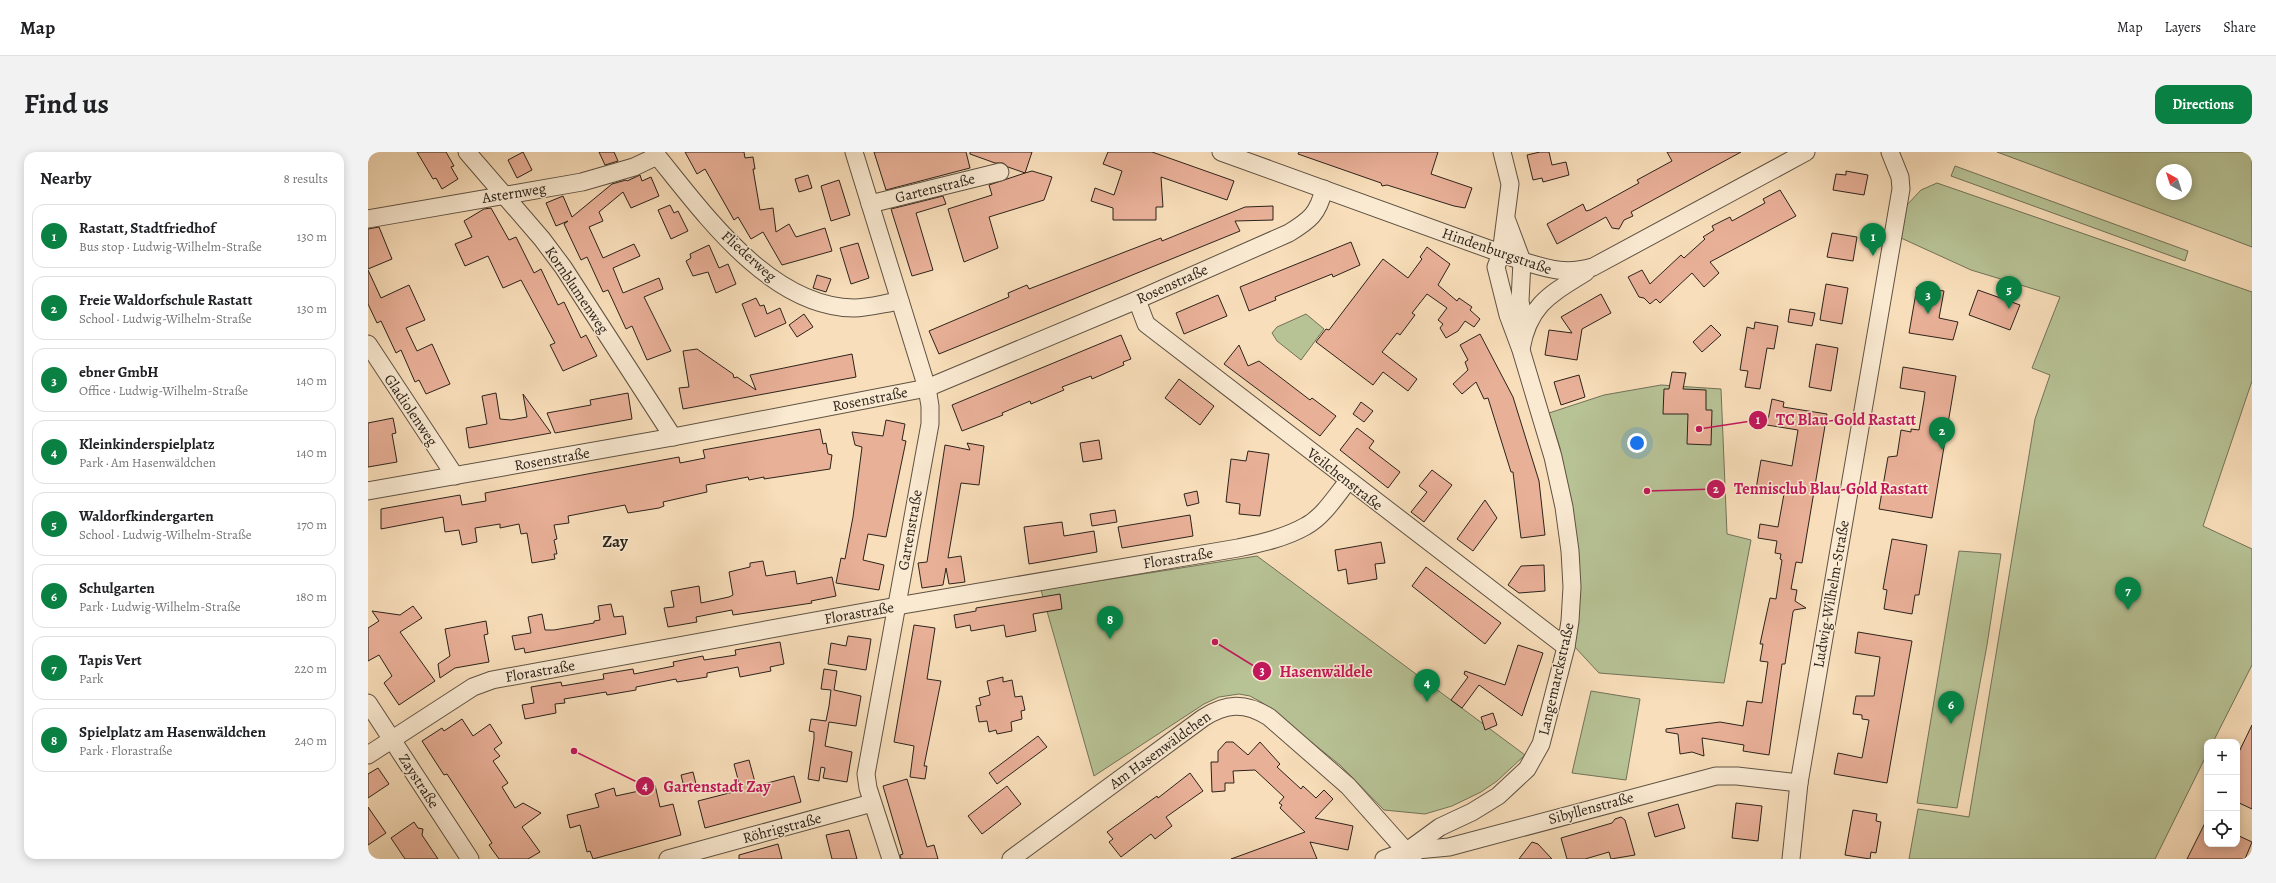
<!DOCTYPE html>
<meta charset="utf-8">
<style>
:root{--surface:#fff;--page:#f2f2f2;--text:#202124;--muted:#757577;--line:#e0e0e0;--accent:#0b8043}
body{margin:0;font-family:Alegreya,serif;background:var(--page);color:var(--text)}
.controls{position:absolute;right:12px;bottom:12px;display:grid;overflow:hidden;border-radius:8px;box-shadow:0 2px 10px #0003}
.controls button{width:36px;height:36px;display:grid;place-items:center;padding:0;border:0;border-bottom:1px solid var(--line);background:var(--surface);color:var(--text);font:20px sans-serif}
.compass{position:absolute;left:1788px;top:12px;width:36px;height:36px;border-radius:50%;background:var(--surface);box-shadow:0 2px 10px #0003;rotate:321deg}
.you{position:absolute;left:1269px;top:291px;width:14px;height:14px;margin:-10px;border:3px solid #fff;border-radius:50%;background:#1a73e8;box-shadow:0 0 0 6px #1a73e833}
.badge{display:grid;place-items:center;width:26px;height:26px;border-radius:50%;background:var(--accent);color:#fff;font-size:13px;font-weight:700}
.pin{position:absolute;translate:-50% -33px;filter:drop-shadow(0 1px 2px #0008)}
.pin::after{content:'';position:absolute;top:21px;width:14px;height:12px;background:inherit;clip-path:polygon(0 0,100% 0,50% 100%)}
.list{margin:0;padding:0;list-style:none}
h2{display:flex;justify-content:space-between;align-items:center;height:52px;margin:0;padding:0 16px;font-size:17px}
h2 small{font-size:13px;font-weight:400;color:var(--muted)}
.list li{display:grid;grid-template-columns:26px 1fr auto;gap:12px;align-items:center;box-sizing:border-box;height:64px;margin:0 8px 8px;padding:0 8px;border:1px solid var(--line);border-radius:12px}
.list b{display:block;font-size:15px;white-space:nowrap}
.list p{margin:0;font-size:13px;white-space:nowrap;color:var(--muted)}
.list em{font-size:13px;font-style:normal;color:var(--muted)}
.icon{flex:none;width:22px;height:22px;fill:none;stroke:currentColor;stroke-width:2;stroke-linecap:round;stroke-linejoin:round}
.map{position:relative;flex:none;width:1884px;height:707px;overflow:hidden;border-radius:12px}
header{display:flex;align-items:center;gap:24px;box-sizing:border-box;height:56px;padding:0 20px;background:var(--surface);border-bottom:1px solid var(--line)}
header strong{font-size:19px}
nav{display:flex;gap:22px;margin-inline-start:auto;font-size:14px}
.intro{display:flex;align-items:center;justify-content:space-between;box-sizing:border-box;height:96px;padding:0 24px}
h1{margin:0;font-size:28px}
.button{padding:10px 18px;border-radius:12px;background:var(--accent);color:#fff;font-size:14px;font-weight:700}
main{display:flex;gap:24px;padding:0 24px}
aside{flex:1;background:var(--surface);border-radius:12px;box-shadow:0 2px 10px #0003}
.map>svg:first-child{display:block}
</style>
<header>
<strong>Map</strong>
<nav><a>Map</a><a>Layers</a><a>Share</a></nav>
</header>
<div class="intro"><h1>Find us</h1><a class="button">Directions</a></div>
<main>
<aside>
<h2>Nearby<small>8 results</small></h2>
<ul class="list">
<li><span class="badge">1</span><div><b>Rastatt, Stadtfriedhof</b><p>Bus stop · Ludwig-Wilhelm-Straße</p></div><em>130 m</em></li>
<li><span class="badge">2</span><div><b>Freie Waldorfschule Rastatt</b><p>School · Ludwig-Wilhelm-Straße</p></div><em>130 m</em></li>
<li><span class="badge">3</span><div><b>ebner GmbH</b><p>Office · Ludwig-Wilhelm-Straße</p></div><em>140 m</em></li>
<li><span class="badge">4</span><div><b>Kleinkinderspielplatz</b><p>Park · Am Hasenwäldchen</p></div><em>140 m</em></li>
<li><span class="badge">5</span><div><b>Waldorfkindergarten</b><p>School · Ludwig-Wilhelm-Straße</p></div><em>170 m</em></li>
<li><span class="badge">6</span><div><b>Schulgarten</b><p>Park · Ludwig-Wilhelm-Straße</p></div><em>180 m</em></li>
<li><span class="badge">7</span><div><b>Tapis Vert</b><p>Park</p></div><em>220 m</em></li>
<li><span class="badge">8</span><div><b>Spielplatz am Hasenwäldchen</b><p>Park · Florastraße</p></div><em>240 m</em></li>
</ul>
</aside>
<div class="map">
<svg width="1884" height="707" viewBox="0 0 1884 707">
<rect width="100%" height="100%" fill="#f8deba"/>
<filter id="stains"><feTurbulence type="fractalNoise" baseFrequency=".005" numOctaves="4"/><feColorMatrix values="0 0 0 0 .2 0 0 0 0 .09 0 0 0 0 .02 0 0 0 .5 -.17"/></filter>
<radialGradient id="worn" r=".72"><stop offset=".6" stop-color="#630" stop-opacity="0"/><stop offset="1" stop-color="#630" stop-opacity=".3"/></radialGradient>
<!-- green -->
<g fill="#b7c295" stroke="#727258" fill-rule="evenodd">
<path d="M1629,0H1884V95L1855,84ZM1794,18H1818V42H1794Z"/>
<path d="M1587,14L1820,99L1817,109L1583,24Z"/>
<path d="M1569,31L1884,140V229L1835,374L1884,397V513L1845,590H1839V602L1787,707H1541L1550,657L1601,665L1667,267L1682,223L1664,216L1692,145L1603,118L1533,86L1537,55L1553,38Z"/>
<path d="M938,162L956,177L933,208L909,189L904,181L909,175Z"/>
<path d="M1293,233L1353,237L1359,382L1383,388L1356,531L1231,521L1205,493L1207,383L1192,296L1181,261L1236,243Z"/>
<path d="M1591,399L1633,402L1619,493L1589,656L1549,651Z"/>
<path d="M889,404L1157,603L1129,629L1113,640L1084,654L1057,662L1016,658L972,613L893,550L882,544L871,542L851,545L836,552L726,624L673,438Z"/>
<path d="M1223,539L1272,547L1258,628L1204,621Z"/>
</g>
<!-- building -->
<g fill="#e9b098" stroke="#2c231b">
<path d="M49,0H78L86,14L83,15L90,27L74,37L68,26L65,27Z"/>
<path d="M155,0L164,18L149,26L140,8Z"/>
<path d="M231,0H246L250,9L237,13Z"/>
<path d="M317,0H376L377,6L385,5L387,17H385L392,58L405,56L408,80L421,72L428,85L457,76L464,99L414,113L395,80L383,87L370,65L366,68L337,17L329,22Z"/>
<path d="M506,0H598L602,16L518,38Z"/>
<path d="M602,0H664L657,21L664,19L684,25L676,48L621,65L630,96L596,110L580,57L624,43L621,33L657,21L640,15L635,11H627L602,2Z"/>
<path d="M740,0H784L866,29L859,48L793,25L795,55H788V68H745V56L723,49L727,36L746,43L754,19L735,12Z"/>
<path d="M931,0H1070L1063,22L1104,36L1097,56L1086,54L1019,33L1014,34L1013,31L930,2Z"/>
<path d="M1172,0H1181L1184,13L1198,10L1201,23L1175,30L1174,26L1165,28L1159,3Z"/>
<path d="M1299,0H1373L1263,60L1265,64L1256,68L1251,77L1244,76L1238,65L1189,92L1179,72L1215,52L1218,59L1222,58L1271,31L1269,28L1304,9Z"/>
<path d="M1478,19L1500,23L1496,43L1465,38L1468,22L1478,23Z"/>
<path d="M272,23L274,29L283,25L291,44L263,56L255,40L231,60L235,69L221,75L235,106L266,92L272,104L245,116L255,141L291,126L295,137L276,145L303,199L279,208L264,174L258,177L240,138L235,140L219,105L213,108L196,72L200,69L188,74L178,51L195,44L204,65L244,32L258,28L259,29Z"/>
<path d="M440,23L444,36L431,40L427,27Z"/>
<path d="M471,28L482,63L463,69L453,34Z"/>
<path d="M1412,38L1428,64L1342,110L1351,121L1336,135L1324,121L1292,151L1288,147L1282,152L1276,146L1271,145L1260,125L1274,118L1282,132L1313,103L1316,106L1337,87L1335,85L1346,78L1344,74L1362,65L1364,69L1397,51L1395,47Z"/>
<path d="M575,44L578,52L548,61L565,118L544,124L523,57Z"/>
<path d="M302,53L306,61L310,59L320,79L303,87L290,58Z"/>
<path d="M905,54V68L867,69L872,79L571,202L561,179L641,145L640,141L659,133L661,137L793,86L794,89L877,55Z"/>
<path d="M123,56L141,88L148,85L166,121L173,117L190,153L196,150L213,186L218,183L229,204L195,219L182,193L187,191L153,128L135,136L120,104L97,114L87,92L104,85L96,69L116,57Z"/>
<path d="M11,75L24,107L0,117V77Z"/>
<path d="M1464,81L1489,85L1485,109L1459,105Z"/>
<path d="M983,90L992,113L965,125L964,122L907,145L908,148L881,159L872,135Z"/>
<path d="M490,91L501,126L483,132L472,96Z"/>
<path d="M341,93L351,116L360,112L368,132L348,141L340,120L325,124L318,109L323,106L322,102Z"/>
<path d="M1059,95L1082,112L1070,133L1089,149L1091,146L1104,155L1102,158L1112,167L1106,175L1097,169L1090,179L1078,186L1072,176L1075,172L1070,168L1079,156L1059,142L1044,161L1047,163L1032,183L1029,181L1014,200L1049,227L1040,239L1015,220L1005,233L948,190L958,177L961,178L1015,107L1040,126L1054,107L1052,105Z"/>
<path d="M0,118L13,146L41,133L57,168L38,176L49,199L64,192L82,232L58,242L51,228L47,230L33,198L28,201L13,169L9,171L0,152Z"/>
<path d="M449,123L463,127L458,140L445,136Z"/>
<path d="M1458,132L1480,136L1474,172L1452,168Z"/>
<path d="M1549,135L1576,139L1571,166L1590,170L1585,188L1541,181Z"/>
<path d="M1610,138L1652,153L1642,178L1601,163Z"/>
<path d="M1233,142L1243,161L1214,177L1209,208L1177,203L1181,178L1204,181L1193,165Z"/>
<path d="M850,143L859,164L816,182L808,161Z"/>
<path d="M388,146L392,154L396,153L399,162L412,156L418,171L387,185L374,152Z"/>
<path d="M1422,157L1447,161L1444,174L1420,170Z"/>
<path d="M436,162L445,175L429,185L421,173Z"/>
<path d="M1387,170L1410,174L1406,197L1399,196L1392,237L1377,235L1380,219L1372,218L1379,175L1386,177Z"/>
<path d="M1343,173L1353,183L1334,200L1325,190Z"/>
<path d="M1112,182L1145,245L1171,329L1177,383L1153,386L1145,320H1143L1120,246L1116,247L1108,230L1094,242L1085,232L1100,218L1097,210L1100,208L1092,193Z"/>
<path d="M753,183L763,207L755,210L756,213L724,227L723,224L694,235L696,238L663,252L662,249L634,261L635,263L594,279L584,253Z"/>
<path d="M1448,192L1470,196L1463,239L1441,235Z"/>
<path d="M871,193L880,214L891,209L942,248L944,246L968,264L952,284L856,212Z"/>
<path d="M329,197L365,222L366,226L369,225L388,238L382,223L484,202L488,225L315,257L311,236L321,235L315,199Z"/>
<path d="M1535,215L1588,224L1564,366L1511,357L1520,305L1529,304L1533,278L1543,280V277L1551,278L1556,248L1557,240L1532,236Z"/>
<path d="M1304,220L1318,221L1315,237L1338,238V258H1344L1343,293L1319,292L1320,262H1295L1296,237H1301Z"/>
<path d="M1211,223L1217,245L1193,253L1186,230Z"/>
<path d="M811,227L846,254L832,273L797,246Z"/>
<path d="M128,241L132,267L143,268L159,265L155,242L183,281L101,296L98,276L119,272L114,244Z"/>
<path d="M260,241L264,267L187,281L179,261L223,253L222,248Z"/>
<path d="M1404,247L1416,250L1415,255L1459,262L1434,411L1428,410L1423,437L1429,438L1427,449L1438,456L1426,458L1425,460L1417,512H1414L1401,603L1375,599L1376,593L1334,586L1336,604L1324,600L1312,602L1310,582L1298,580V577L1352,570L1375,574L1379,549L1394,551L1400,510L1392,509L1395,492H1392L1402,446L1408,447L1414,408L1412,407L1413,402L1407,401L1409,389L1390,386L1392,372L1410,375L1416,342L1388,337L1393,308L1424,314L1430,278L1399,273Z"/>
<path d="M993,250L1005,259L996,270L985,262Z"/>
<path d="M25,266L28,281L24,282L29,310L0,315V271Z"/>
<path d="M518,268L537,272L534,288L538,289L518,385L500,382L495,408L516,413L511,438L468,431L473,406L477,407L485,365L494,295L487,293L484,280L515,284Z"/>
<path d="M989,276L1006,289L1001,296L1032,320L1020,336L972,298Z"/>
<path d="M452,277L455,292L458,291L460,302L464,303L462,317L396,327V325L381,328L380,325L338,333L339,340L295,350L296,354L291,356L260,361L257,353L200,364L201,371L186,373L189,387L186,388L189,402H186L187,407L164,411L159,381L153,382L151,372L132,376V372L107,376L109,390L94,393L91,378L77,380L75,365L13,377V357L92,343L94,353L118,349L117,341L311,305L312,311L337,306L335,298Z"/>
<path d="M731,288L734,307L715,310L712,291Z"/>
<path d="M599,291L616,294L611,333L593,331L580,406L593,404L597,430L581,432L578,416L575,433L554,436L550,411L559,410L577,293L602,298Z"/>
<path d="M880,299L901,302L892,364L871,362L872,352L858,350L863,307L878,309Z"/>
<path d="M1064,318L1084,333L1056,370L1043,360L1059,340L1051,334Z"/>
<path d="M829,339L831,351L819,354L816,342Z"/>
<path d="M1117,348L1129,366L1105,399L1089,387Z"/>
<path d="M747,358L749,370L724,374L722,362Z"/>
<path d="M822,363L825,384L754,396L750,375Z"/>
<path d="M694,370L696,384L726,379L729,400L661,412L656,375Z"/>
<path d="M1524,387L1559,393L1551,443H1547L1544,462L1516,457L1519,438L1515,437Z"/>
<path d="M1013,390L1017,411L1007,412L1009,427L980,432L978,417L970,419L967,398Z"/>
<path d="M395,409L398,424L427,419L429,432L464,425L468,444L443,449L444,451L365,463L364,458L328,465L329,470L300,475L296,456L306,455L303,439L331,434L333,451L361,445L365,443L361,420L382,415V411Z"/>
<path d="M1176,413L1177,439L1151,441L1140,433L1153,414Z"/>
<path d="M1058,415L1133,471L1117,492L1044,434Z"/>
<path d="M692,442L694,457L665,462L668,479L638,485L636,473L603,479L602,473L588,476L586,463L608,459V456Z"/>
<path d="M243,452L246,465L255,464L258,482L157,501L156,496L147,498L144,484L163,481L160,465L174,462L177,478H186L226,471V469L232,468L230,454Z"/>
<path d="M45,454L54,466L32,480L67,529L31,553L16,531L24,524L11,503L0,509V476L11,469L4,459L32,463Z"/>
<path d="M118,469L120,482L116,483L121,510L87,516L72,526L70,512L82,504L77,477Z"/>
<path d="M546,473L567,476L559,527L573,529L556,614H559L557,627L542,625L546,594L526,590Z"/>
<path d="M1490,480L1544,489L1519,631L1466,622L1470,601L1494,606L1501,568L1494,567V563L1485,562L1488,544H1506L1512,505L1487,501Z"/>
<path d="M480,484L503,487L498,518L460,512L463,491L478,494Z"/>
<path d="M412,490L416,512L402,515L403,519L372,525L370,515L339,521V525L309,530L308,527L268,535V538L239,543L238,540L196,547L197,551L187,552L188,561L157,567L154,553L166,551L163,535L193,530L194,534L236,527L235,522L265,517L266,522L306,514L305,510L335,504L336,508L368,503L367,498Z"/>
<path d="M1150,493L1175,501L1154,564L1111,533L1094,556L1083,548L1100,525L1096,522L1097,519L1137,533Z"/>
<path d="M456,517L469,519L466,538L493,544L488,574L461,570L457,594L484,600L479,630L455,626L457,616L453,615L451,629L440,627L446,587V580L441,579L443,567L458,569L461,554L463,538L453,537Z"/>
<path d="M635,525V530L644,528L647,545L654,544L657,558L653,559L654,567L643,570L644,579L629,582L628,578L621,580L619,569L611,570L608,554L613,553L611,546L622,543L619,529Z"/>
<path d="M1125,561L1129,573L1117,578L1113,565Z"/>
<path d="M94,567L105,584L122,572L134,591L126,597L132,604L125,609L140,631L134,635L147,656L155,651L173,661L154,675L172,700L160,707H131L121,693L124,691L79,622L76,623L54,589L74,576L76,579Z"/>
<path d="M1884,573V657L1869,650V604Z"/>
<path d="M670,584L679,595L629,632L621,621Z"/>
<path d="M858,590H865L880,603L892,590L912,612L909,615L933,637L935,634L948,646L956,638L965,647L947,666L985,674L980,698L942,690L949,707H863L937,680L912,656L914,653L911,651L916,645L887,618L865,619L866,631H857V639L844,640L843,610H850V599Z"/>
<path d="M381,608L388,634L426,624L433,650L337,676L330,649L369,639V636L372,635L366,612Z"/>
<path d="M10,616L21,632L0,646V622Z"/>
<path d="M325,620L328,632L316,635L313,623Z"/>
<path d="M822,621L835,639L798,665L804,674L787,687L783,682L753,705L741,690L745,687L739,680L789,644L790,646Z"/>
<path d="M539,627L559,695L566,693L570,707H533L532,703L535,702L515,634Z"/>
<path d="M283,630L284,633H287L292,655L305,652L313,683L225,707L222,699L219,700L212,673L202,676L199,663L231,655L227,642L246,636L248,644L271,639L270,634Z"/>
<path d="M639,634L653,652L614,682L600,664Z"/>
<path d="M1368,651L1394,654L1390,689L1364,686Z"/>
<path d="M1310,652L1317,676L1287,685L1280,661Z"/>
<path d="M0,655L18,681L0,693Z"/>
<path d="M1485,658L1509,662L1508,669L1513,670L1508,701L1503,700L1502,707L1477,703Z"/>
<path d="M1253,665L1257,668L1267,703L1243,707L1241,700L1217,707H1199L1193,686L1244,671L1247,667Z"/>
<path d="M1839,667V692H1869V683L1884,690L1877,707H1819Z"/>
<path d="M46,670L50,676L55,677L54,683L70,707H37L23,686Z"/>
<path d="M481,678L489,707H464L458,683Z"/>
<path d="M1164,690L1170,692L1184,707H1151Z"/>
<path d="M410,692L414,707H371V703Z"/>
</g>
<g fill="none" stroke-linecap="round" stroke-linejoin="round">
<defs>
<g id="street">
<path d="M99,0L174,87L195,115L305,285"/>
<path d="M286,0C335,60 401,155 486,156C501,156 517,151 532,149"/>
<path d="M486,0L559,236L562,254V272L498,622L500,636L523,707"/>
<path d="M853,0L1154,109C1181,117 1197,123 1225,115L1438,0"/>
<path d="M502,52L632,20"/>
<path d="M0,67L214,30L266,15L289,4"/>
<path d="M1139,69L1154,109L1152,149L1157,176"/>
<path d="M769,148L778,172L1198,495"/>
<path d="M0,192L87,324"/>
<path d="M1153,197C1161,152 1183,142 1218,120"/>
<path d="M0,339L305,285L559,236L769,148L921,81C942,68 950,62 956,37"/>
<path d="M0,551L102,707"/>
<path d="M0,603L105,535L124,528L529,454L870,396C893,391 917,386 938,374C955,365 968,344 980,329"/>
<path d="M1039,699L1072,675L1104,660L1130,644L1159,617L1173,592L1198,495L1202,469L1204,435L1202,399L1196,355L1185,305L1153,198L1140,163L1128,115L1133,102L1142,32L1134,0"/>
<path d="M300,707L504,651"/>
<path d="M643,707L835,566C858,551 877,550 901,565L980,634L1045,707"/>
<path d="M1016,707L1039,699L1081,695L1348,624H1369L1431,631"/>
<path d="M1423,707L1431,631L1533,37L1532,25L1522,0"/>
</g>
</defs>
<!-- street casing -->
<use href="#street" stroke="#5f5243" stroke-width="19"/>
<!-- street -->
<use href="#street" stroke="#faead2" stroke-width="17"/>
</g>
<g text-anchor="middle" stroke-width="3" stroke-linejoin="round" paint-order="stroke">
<!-- street labels -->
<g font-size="15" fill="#2c231b" stroke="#faead2">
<text transform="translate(567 36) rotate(-14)" y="5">Gartenstraße</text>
<text transform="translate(146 41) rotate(-9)" y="5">Asternweg</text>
<text transform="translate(1129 99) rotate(19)" y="5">Hindenburgstraße</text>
<text transform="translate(381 104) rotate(42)" y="5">Fliederweg</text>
<text transform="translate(804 132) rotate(-24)" y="5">Rosenstraße</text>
<text transform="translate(209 138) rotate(56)" y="5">Kornblumenweg</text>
<text transform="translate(502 247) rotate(-11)" y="5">Rosenstraße</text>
<text transform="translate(43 258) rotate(56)" y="5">Gladiolenweg</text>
<text transform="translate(184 307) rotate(-10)" y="5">Rosenstraße</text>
<text transform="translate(977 327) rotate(38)" y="5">Veilchenstraße</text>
<text transform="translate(542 378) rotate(-80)" y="5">Gartenstraße</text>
<text transform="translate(810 406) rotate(-9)" y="5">Florastraße</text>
<text transform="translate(1463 442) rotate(-80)" y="5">Ludwig-Wilhelm-Straße</text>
<text transform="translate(491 461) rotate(-10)" y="5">Florastraße</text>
<text transform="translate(172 519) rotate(-10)" y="5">Florastraße</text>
<text transform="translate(1188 527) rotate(-77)" y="5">Langemarckstraße</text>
<text transform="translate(792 598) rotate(-36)" y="5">Am Hasenwäldchen</text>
<text transform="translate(51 629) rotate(57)" y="5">Zaystraße</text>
<text transform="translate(1223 656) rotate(-15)" y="5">Sibyllenstraße</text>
<text transform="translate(414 676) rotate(-15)" y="5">Röhrigstraße</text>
</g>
<!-- quarter labels -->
<g font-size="17" font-weight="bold" fill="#2c231b" stroke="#faead2">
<text x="247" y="395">Zay</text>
</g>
</g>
<!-- callouts -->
<path fill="none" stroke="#c2185b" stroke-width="1.5" d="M1331 277L1390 268M1279 339L1348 337M847 490L894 519M206 599L277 634"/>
<g fill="#c2185b" stroke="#faead2" stroke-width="1.5">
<circle cx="1331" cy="277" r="4"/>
<circle cx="1279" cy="339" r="4"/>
<circle cx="847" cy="490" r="4"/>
<circle cx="206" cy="599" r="4"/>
<circle cx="1390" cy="268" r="10"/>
<circle cx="1348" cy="337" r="10"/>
<circle cx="894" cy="519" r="10"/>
<circle cx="277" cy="634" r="10"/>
</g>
<g font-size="12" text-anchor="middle" font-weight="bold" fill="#fff">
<text x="1390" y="272">1</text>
<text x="1348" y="341">2</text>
<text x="894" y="523">3</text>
<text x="277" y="638">4</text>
</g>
<g font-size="16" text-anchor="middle" font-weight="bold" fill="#c2185b" stroke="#faead2" stroke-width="3" stroke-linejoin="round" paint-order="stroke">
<text x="1478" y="273">TC Blau-Gold Rastatt</text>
<text x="1463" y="342">Tennisclub Blau-Gold Rastatt</text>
<text x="958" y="525">Hasenwäldele</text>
<text x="349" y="640">Gartenstadt Zay</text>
</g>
<rect width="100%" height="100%" filter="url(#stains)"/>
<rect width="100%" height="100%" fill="url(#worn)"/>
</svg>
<div class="controls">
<button>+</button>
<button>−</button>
<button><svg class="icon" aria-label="locate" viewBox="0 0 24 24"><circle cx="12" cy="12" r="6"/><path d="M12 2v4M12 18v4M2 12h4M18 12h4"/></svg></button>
</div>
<svg class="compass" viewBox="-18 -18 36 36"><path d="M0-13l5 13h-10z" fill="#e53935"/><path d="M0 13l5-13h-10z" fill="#757577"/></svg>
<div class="you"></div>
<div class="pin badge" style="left:1505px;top:104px">1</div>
<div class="pin badge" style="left:1574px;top:298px">2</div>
<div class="pin badge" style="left:1560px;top:162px">3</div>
<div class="pin badge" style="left:1059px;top:550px">4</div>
<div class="pin badge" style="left:1641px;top:157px">5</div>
<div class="pin badge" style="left:1583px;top:572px">6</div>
<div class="pin badge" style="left:1760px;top:458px">7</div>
<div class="pin badge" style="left:742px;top:487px">8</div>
</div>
</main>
